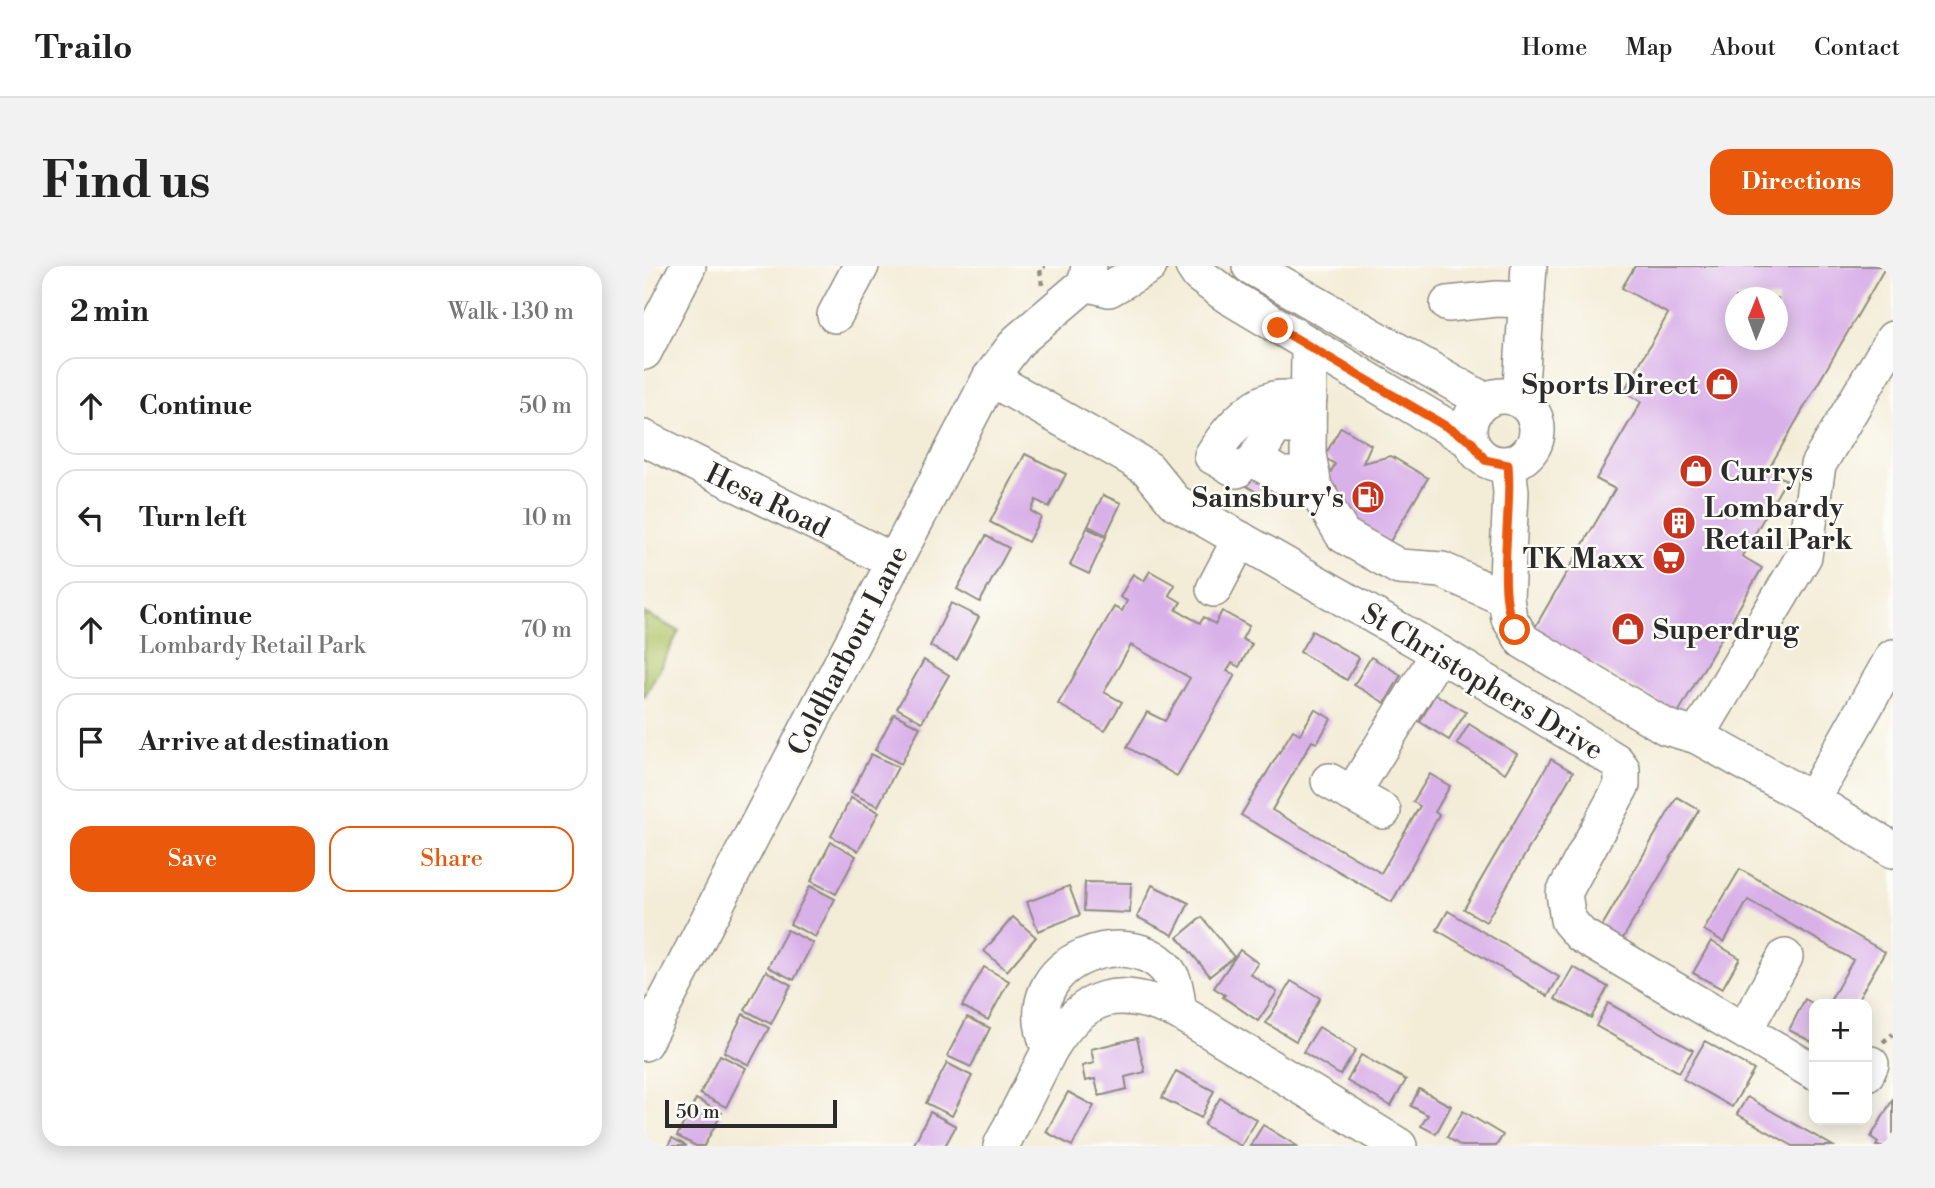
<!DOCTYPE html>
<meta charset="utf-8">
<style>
:root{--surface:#fff;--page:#f2f2f2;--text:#222;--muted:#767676;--line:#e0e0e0;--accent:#ea580c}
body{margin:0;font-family:"Libre Bodoni",serif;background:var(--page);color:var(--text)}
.controls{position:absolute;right:21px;bottom:21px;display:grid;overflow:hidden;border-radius:14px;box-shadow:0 4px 18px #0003}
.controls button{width:63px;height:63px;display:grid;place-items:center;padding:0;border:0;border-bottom:2px solid var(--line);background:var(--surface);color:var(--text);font:35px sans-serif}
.compass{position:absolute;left:1081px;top:21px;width:63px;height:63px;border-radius:50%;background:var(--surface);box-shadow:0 4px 18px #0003;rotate:1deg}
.scale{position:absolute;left:21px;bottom:18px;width:172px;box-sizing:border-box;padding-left:7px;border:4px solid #2b2b2b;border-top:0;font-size:19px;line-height:24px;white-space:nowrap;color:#2b2b2b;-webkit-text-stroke:5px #fdfcf7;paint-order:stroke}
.stop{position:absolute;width:21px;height:21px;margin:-16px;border:5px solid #ea580c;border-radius:50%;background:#fff}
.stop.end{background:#ea580c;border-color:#fff;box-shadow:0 2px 7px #0008}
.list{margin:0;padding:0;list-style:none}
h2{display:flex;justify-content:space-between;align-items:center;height:91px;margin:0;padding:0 28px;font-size:30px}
h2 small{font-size:23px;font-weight:400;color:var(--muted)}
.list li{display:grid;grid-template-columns:46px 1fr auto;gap:21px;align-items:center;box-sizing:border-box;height:98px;margin:0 14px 14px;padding:0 14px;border:2px solid var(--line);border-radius:21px}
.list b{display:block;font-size:26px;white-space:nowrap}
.list p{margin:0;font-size:23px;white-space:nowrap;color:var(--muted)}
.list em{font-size:23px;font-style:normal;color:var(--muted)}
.actions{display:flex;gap:14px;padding:21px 28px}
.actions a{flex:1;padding:16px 0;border:2px solid var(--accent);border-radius:21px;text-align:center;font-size:24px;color:var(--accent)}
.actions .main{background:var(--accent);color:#fff}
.icon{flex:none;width:38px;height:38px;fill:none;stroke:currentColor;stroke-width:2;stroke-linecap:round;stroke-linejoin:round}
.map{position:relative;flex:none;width:1249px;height:880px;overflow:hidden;border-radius:21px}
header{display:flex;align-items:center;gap:42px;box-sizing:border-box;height:98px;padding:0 35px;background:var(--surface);border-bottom:2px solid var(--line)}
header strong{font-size:33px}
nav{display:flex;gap:38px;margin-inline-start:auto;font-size:24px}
.intro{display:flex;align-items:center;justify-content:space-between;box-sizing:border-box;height:168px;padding:0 42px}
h1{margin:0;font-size:49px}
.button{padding:18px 32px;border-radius:21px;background:var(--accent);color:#fff;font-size:24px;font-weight:700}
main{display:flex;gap:42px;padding:0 42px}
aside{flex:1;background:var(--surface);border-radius:21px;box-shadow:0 4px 18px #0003}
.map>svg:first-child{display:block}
</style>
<header>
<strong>Trailo</strong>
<nav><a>Home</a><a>Map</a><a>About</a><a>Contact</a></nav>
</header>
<div class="intro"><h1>Find us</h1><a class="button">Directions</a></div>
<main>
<aside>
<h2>2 min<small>Walk · 130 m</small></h2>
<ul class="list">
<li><svg class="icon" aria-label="ahead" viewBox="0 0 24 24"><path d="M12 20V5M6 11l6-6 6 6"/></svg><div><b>Continue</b></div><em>50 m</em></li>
<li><svg class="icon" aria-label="left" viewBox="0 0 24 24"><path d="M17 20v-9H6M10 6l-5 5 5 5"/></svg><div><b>Turn left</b></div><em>10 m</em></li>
<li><svg class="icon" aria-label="ahead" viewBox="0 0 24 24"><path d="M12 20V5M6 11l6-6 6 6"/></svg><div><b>Continue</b><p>Lombardy Retail Park</p></div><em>70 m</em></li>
<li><svg class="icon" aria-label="arrive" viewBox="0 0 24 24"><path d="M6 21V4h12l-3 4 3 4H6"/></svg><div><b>Arrive at destination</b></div></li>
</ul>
<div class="actions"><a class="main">Save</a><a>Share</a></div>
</aside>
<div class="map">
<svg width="1249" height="880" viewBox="0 0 1249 880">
<rect width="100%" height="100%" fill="#fdfcf7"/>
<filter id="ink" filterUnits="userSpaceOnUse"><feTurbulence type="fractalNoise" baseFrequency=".0143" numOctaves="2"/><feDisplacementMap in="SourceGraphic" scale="14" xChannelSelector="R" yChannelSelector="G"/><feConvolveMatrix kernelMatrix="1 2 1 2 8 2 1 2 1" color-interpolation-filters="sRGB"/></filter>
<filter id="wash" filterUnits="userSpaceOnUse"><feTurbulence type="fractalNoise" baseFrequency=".00686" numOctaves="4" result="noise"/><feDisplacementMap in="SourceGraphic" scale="28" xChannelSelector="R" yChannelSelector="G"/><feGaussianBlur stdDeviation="1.57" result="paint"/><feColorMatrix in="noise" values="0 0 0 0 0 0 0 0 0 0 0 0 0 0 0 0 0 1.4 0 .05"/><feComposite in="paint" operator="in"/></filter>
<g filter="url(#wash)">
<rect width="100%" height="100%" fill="#f3ecd7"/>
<!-- green -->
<path fill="#afc468" stroke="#6d784a" stroke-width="2" d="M0,347L35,365L0,432Z"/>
<g id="blocks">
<!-- building -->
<g fill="#d9b1e9" fill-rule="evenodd">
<path d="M991,0H1242L1124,204L1142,214L1098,290L1118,302L1034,447L890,363L971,223L952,213L997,136L980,125L1024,48L978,22ZM1092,32H1134V74H1092Z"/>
<path d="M697,161L727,179L719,197L747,190L784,212L739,287L703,265L692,221L682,215L691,198L680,191Z"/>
<path d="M381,188L422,208L405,241L392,234L387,245L397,251L384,276L346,256Z"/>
<path d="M598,195L634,215L624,232L588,212Z"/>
<path d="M459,229L477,237L462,269L444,260Z"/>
<path d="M443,262L462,271L445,308L426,299Z"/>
<path d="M342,270L365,282L336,336L313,323Z"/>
<path d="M506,305L531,319L525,329L537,336L532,344L556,357L560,351L571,358L578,345L605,360L598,373L608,378L595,401L588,397L583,405L591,409L533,510L483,481L503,446L521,455L546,412L487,379L460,426L478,436L461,465L414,438L470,341L478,345L483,335L476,331L489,308L500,315Z"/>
<path d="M307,337L335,351L313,394L286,380Z"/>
<path d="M668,365L715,392L703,414L656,386Z"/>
<path d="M727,391L757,409L741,437L710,419Z"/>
<path d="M280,394L305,409L278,456L253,442Z"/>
<path d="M791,428L822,446L805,474L776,456Z"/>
<path d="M671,443L687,453L673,477L668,475L628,544L737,607L776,540L769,536L786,508L806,520L791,546L795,549L748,636L597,549L649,464L656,468Z"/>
<path d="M250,448L276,461L257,498L231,484Z"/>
<path d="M825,458L873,488L861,507L813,478Z"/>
<path d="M227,488L254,501L234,540L207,527Z"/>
<path d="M907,493L929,506L842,656L820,643Z"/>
<path d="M1033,531L1055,544L975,679L954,667Z"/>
<path d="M207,532L235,546L214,585L187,570Z"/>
<path d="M187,576L212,590L192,628L167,615Z"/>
<path d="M1096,603L1241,686L1211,738L1185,737L1209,694L1104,634L1080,676L1060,664Z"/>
<path d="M441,616L487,617L486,647L440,645Z"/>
<path d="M508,619L545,637L529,669L493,651Z"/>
<path d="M166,620L191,633L171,671L146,658Z"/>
<path d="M425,620L436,649L394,665L383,636Z"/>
<path d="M804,645L915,711L904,730L793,664Z"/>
<path d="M369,651L392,671L363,705L340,685Z"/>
<path d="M558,651L590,691L566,710L534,671Z"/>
<path d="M143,664L169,677L150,714L124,701Z"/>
<path d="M1067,675L1096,692L1078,723L1049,707Z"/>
<path d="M596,684L614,697L606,708L633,726L614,755L579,731L581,729L570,722Z"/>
<path d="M340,701L365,715L344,754L318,740Z"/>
<path d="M929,701L964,721L947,752L911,733Z"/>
<path d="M122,705L147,719L127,758L101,744Z"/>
<path d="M647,715L676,732L652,775L622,757Z"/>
<path d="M1161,733L1170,738V777L1145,764Z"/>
<path d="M964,737L1049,784L1035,806L952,760Z"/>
<path d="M99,748L125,762L105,799L80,786Z"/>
<path d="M323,751L346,762L327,801L303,790Z"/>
<path d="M675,761L712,784L696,809L659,786Z"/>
<path d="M493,772L501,806L481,811L483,823L455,830L451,813L441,815L438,800L450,797L447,783Z"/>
<path d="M1061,775L1110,804L1088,841L1039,813Z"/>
<path d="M76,789L102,802L82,841L56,828Z"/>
<path d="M717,789L762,814L747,840L703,815Z"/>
<path d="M303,797L328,810L308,850L282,837Z"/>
<path d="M532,805L570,825L557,852L518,832Z"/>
<path d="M775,823L807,840L792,868L777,860L784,849L767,840Z"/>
<path d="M424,826L450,840L428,880L402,866Z"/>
<path d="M1103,831L1189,880H1149L1093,848Z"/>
<path d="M576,832L613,854L597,880L560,859Z"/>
<path d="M52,833L78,847L60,880H52L33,870Z"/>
<path d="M1249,833V880H1232L1234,876L1227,871Z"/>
<path d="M819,845L859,869L852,880H817L803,871Z"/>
<path d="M286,846L312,860L301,880H269Z"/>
<path d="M619,859L653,880H606Z"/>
<path d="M28,872L43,880H24Z"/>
</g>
</g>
</g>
<g filter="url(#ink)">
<use href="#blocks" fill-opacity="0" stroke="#8f8c81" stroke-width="2"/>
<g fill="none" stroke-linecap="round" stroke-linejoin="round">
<defs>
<g id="minor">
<path d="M549,0L555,9L584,30L827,175"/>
<path d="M606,0L841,135"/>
<path d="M442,17L465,23L505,0"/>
<path d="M804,38L853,33L883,34"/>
<path d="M191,49L217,0"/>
<path d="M665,80L664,188L670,221L699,269L755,301L798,304L862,333"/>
<path d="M0,86L44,0"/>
<path d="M346,112L487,192L504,203L531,236L795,387L972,495L978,503V519L920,627L924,654L937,669L1170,806"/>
<circle cx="859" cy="164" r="34"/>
<path d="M876,134L885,0"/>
<path d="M664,160H631L611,194L637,209H668"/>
<path d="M0,172L249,295"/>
<path d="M864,199L867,226L862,333L865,352L879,375L1022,461L1053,470L1168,534L1249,391"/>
<path d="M593,204L568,190C581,168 604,140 630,133C640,131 654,133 665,132"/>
<path d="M570,323L596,273"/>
<path d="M1053,470L1160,290L1174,199L1249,73"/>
<path d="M685,515L739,545"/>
<path d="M708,528L795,387"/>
<path d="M1168,534L1249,584"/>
<path d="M1101,763L1141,691"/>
<path d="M0,777L346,112L374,75L442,17L445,0"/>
<path d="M406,783C441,726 474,719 535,746L755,880"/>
<path d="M1223,807L1227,798"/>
<path d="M357,880L406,783C363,690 501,651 529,714C533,724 533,736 535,746"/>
</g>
</defs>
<!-- minor casing -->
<use href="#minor" stroke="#8f8c81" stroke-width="38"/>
<!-- path -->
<g stroke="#8f8c81" stroke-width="4.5" stroke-dasharray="5 5" stroke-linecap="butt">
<path d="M398,19L396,3L401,0"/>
<path d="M1239,776L1249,768"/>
</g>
<!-- minor -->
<use href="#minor" stroke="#fff" stroke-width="35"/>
</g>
</g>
<g fill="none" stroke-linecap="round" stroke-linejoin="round" filter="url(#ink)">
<!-- route -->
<path stroke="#ea580c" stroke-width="9" d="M634,62L827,175L841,194L864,199C869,246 851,324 871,364"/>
</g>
<!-- icons -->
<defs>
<symbol id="shop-disc" viewBox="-11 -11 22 22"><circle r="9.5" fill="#c8321e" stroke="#fdfcf7"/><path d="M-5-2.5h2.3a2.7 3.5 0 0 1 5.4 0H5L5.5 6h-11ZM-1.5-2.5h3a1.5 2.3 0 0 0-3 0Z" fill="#fff"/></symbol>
<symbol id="fuel-disc" viewBox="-11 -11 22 22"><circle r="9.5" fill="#c8321e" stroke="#fdfcf7"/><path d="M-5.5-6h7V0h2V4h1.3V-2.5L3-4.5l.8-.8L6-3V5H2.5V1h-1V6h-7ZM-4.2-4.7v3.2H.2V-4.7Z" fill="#fff"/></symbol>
<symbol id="building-disc" viewBox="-11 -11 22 22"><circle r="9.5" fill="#c8321e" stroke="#fdfcf7"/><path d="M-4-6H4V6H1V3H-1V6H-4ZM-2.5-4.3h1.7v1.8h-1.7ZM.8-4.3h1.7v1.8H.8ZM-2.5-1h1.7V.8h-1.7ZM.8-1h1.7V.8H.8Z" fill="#fff"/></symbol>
<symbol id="supermarket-disc" viewBox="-11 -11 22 22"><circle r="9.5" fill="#c8321e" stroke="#fdfcf7"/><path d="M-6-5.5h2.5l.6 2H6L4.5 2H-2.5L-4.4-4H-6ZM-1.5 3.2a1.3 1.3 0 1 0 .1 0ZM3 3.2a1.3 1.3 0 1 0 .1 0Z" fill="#fff"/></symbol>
</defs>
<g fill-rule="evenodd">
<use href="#shop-disc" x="1059" y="99" width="38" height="38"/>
<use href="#shop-disc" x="1033" y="186" width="38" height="38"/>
<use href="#fuel-disc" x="705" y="212" width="38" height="38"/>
<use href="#building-disc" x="1016" y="238" width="38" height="38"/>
<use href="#supermarket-disc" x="1006" y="273" width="38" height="38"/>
<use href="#shop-disc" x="965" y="344" width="38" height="38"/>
</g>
<g text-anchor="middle" stroke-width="5" stroke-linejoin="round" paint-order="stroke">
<!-- poi labels -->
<g font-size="28" font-weight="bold" fill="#2b2b2b" stroke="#fdfcf7" text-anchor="end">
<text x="1054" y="128">Sports Direct</text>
<text x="1076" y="215" text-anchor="start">Currys</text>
<text x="700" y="241">Sainsbury's</text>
<text x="1060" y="251" text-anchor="start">Lombardy<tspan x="1060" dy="32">Retail Park</tspan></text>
<text x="1000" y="302">TK Maxx</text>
<text x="1009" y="373" text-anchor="start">Superdrug</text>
</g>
<!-- street labels -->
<g font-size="28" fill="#2b2b2b" stroke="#fdfcf7">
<text transform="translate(124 234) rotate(26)" y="10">Hesa Road</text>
<text transform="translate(203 384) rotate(-63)" y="10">Coldharbour Lane</text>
<text transform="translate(839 415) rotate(31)" y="10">St Christophers Drive</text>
</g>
</g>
</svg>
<div class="controls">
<button>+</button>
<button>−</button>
</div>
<svg class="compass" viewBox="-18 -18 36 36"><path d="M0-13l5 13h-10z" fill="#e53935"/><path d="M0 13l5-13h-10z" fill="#767676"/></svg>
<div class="scale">50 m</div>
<div class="stop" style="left:871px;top:364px"></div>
<div class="stop end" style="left:634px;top:62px"></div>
</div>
</main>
